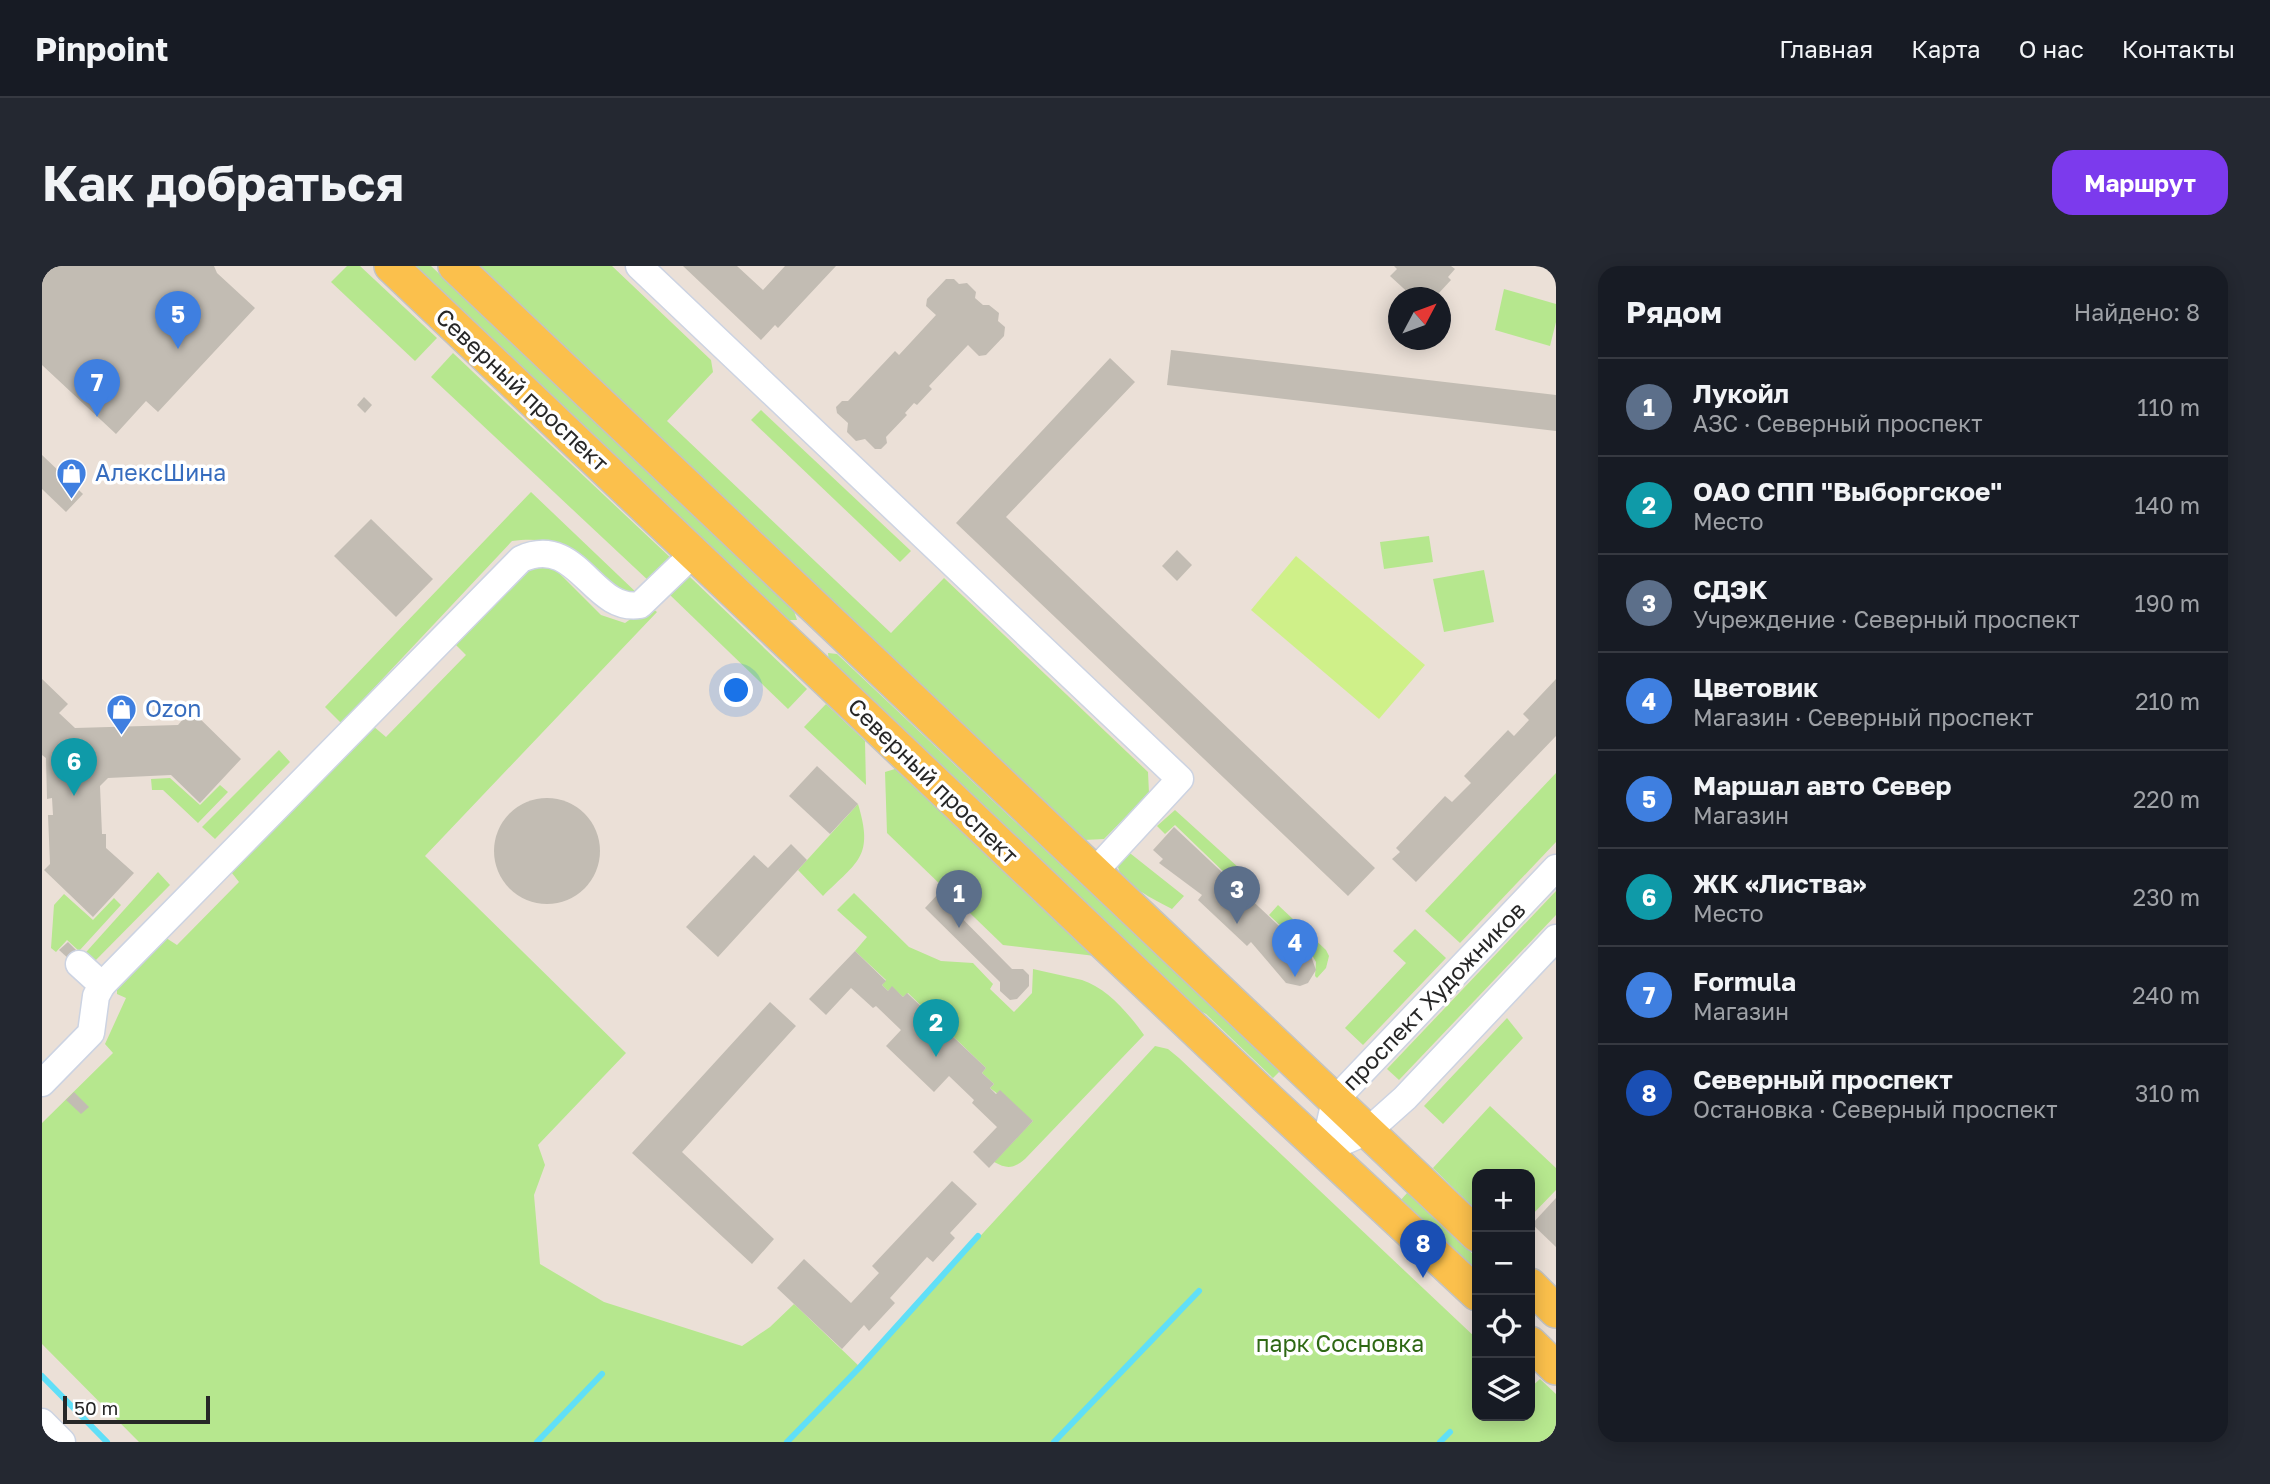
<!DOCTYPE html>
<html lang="ru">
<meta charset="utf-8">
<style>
:root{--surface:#171b24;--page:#242831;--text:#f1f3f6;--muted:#9ea1a6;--line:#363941;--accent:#7c3aed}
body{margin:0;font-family:"Golos Text",sans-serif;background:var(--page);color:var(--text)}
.controls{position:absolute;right:21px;bottom:21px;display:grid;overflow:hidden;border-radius:14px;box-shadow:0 4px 18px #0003}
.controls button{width:63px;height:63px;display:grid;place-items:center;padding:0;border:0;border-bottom:2px solid var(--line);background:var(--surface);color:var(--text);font:35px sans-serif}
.compass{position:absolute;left:1346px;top:21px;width:63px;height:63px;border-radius:50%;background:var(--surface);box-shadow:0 4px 18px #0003;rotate:49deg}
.scale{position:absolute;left:21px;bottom:18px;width:147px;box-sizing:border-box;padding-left:7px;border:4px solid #272727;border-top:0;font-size:19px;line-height:24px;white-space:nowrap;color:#272727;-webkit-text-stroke:5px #fff;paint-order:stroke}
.you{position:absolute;left:695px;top:425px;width:24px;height:24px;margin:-18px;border:5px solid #fff;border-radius:50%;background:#1a73e8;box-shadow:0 0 0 10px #1a73e833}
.badge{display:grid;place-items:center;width:46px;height:46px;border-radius:50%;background:var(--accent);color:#fff;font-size:23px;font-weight:700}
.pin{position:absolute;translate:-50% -58px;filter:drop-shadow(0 2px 4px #0008)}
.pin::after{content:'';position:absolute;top:37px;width:24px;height:21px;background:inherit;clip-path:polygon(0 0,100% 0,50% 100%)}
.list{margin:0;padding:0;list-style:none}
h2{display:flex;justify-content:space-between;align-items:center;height:91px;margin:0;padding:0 28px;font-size:30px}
h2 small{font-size:23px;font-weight:400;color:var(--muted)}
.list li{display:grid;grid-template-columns:46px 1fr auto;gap:21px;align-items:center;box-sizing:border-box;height:98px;padding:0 28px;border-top:2px solid var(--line)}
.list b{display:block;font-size:26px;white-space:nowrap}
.list p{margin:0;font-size:23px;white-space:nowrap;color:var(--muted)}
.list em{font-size:23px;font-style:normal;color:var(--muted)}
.icon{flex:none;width:38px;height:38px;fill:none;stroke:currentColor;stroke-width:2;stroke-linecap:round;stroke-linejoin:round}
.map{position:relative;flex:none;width:1514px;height:1176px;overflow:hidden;border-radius:21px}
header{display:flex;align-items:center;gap:42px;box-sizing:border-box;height:98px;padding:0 35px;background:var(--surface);border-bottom:2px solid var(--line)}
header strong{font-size:33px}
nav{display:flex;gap:38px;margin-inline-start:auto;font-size:24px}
.intro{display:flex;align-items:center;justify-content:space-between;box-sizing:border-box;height:168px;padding:0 42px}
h1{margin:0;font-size:49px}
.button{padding:18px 32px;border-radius:21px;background:var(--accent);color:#fff;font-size:24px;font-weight:700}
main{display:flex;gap:42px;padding:0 42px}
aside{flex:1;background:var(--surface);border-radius:21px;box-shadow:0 4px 18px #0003}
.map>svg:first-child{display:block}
</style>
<header>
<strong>Pinpoint</strong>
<nav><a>Главная</a><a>Карта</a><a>О нас</a><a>Контакты</a></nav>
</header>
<div class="intro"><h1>Как добраться</h1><a class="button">Маршрут</a></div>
<main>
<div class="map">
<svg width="1514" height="1176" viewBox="0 0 1514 1176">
<rect width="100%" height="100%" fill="#ebe0d7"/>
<!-- green -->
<g fill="#b6e78e">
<path d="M305,0H318L395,72L373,95L289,16Z"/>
<path d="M370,0H389L751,342L755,354H743Z"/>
<path d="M436,0H570L669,94L671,106L625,155L849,367L902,312L1106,506L1107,527L1062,573L1042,574Z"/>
<path d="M1462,23L1514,38V56L1508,80L1453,64Z"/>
<path d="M411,87L631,294L609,317L389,111Z"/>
<path d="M719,144L869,285L858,296L709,154Z"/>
<path d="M489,226L598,330L586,331C548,297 526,267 470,275L299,457L283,441Z"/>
<path d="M1387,270L1391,296L1342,303L1338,276Z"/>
<path d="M507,297L559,349L583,357L607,340L615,346L383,590L584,787L496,879L503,899L492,929L498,998L562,1036L700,1080L728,1061L752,1038L818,1101L1113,780L1126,783L1137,792L1435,1073V1150H1488V1122L1498,1113L1514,1128V1176H97L0,1078V857L71,787L63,778L84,732L75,728V719L121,670L135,679L197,616L186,602L331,460L344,471L424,389L412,377L478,303Z"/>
<path d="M1442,304L1452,356L1402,366L1391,313Z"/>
<path d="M647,310L765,423L746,443L628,329Z"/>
<path d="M786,387L795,388L1238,805L1231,812L1164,748L1147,739L787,396Z"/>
<path d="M784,438L823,475L824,519L762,461Z"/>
<path d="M237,484L248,496L173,573L160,561Z"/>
<path d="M853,503L1053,690L961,679L845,567L843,506Z"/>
<path d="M1514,507V576L1418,677L1383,645Z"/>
<path d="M128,512L158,539L178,519L186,526L156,557L121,524H110L109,513Z"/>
<path d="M816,538C832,591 816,595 781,630L756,604Z"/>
<path d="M1133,544L1197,602L1188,612L1133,559L1123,568L1115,560Z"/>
<path d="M1084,584L1142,630L1130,643C1117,636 1074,616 1076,598C1077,593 1081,588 1084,584Z"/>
<path d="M116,606L128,619L46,702L37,694Z"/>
<path d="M1514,625V649L1357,814L1345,803Z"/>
<path d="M812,627L867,681L899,695L931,697L951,718L948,723L972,746L990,727L991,703C1007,707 1024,710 1040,714C1065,722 1087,748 1102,769L983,893C971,903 965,903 952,896L991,855L948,822L952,818L940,807L944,802L866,727L861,731L850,721L846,725L840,719L844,714L813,685L825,671L795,644Z"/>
<path d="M22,628L51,654L72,632L79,639L37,685L25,674L14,686L9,682L12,639Z"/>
<path d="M1236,639L1284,684L1287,690L1284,702L1275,712L1273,710L1274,696L1270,689L1227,649Z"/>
<path d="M1373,663L1404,692L1321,779L1303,762L1364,697L1351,685Z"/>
<path d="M1465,752L1481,772L1401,858L1382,840Z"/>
<path d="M1448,840L1514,902V924L1488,951V908H1435V945L1391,902Z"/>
<path d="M1366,926L1435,992V1010L1357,936Z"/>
</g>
<!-- pitch -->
<path fill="#cff089" d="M1254,290L1383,399L1337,453L1209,344Z"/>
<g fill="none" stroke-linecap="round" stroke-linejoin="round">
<!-- stream -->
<g stroke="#60dff7" stroke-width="6">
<path d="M0,1110L65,1176"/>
<path d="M495,1176L560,1108"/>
<path d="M745,1176L818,1101L936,970"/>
<path d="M1012,1176L1157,1025"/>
<path d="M1398,1176L1408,1166"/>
</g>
</g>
<!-- building -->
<g fill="#c2bcb3">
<path d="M0,0H172L175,7L213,42L116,146L104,135L74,168L0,99Z"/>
<path d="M641,0H695L721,24L743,0H794L736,62L733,59L719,74Z"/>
<path d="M1352,0H1409L1413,3L1406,11L1409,14L1396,28L1392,24L1386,31L1382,27L1377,32H1372L1348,10L1355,3Z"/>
<path d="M904,13H912L917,18L925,17L934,26L933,32L941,39H947L957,47L956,55L963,61L962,70L944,89L937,90L926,79L887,120L890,123L875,139L872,137L863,147L865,149L844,171L845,177L839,183H833L823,173L814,175L805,166L806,157L795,147L794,141L800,135H806L853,85L857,89L894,49L884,40L885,33Z"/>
<path d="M1129,84L1514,129V165L1125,119Z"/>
<path d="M1068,92L1093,116L964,251L1333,602L1306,630L914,257Z"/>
<path d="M322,131L330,139L323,147L315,139Z"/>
<path d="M0,189L41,228L24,246L0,223Z"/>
<path d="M329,253L391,313L354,351L292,290Z"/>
<path d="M1135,284L1150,299L1135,315L1120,300Z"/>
<path d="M0,413L26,438L17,447L33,462L136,459L149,444L199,493L158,537L129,509L66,512L58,520L60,568H64V582L92,607L51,651L2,604L8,598L6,549H11L10,532L5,533L4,492L0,489Z"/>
<path d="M1514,413V470L1374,616L1350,593L1358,586L1354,582L1403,530L1410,536L1429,517L1422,510L1466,464L1472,470L1487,454L1481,448Z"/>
<path d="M775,500L816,538L788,568L747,530Z"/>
<circle cx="505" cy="585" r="53"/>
<path d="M1132,561L1269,690L1274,704L1266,717L1258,720L1244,717L1209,676L1205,680L1156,634L1160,629L1117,597L1121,593L1111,584Z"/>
<path d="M749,578L765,594L676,691L644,661L712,589L726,602Z"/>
<path d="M896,628L970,703H981L987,709V720L975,733L968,734L958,725V716L883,642Z"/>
<path d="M26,676L35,685L28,694L17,684Z"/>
<path d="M813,685L844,715L840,719L846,725L850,720L861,731L865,727L944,802L940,807L952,818L948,822L954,828L958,824L991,855L947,902L931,886L955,861L930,837L932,834L907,810L892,826L844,780L859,764L834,740L831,742L809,722L784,749L767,733Z"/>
<path d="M728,736L754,760L640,886L732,973L710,998L590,887Z"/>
<path d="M32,826L47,841L39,848L24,834Z"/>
<path d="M910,915L935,938L908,967L913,972L891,996L885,991L848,1032L853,1037L827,1065L822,1059L800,1083L735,1022L762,993L809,1037L837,1007L830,1000Z"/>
<path d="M1514,932V981L1490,958Z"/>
</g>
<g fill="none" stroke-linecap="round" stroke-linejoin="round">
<defs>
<g id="minor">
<path d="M597,0L1138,513L1052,606"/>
<path d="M60,719L479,293C536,267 550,347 598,339L652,287"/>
<path d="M0,817L49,767L54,730L60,719L37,698"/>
<path d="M1282,884L1293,834L1514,602"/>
<path d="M1282,884L1326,865L1363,832L1514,672"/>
<path d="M0,1156L20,1176"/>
</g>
<g id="major">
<path d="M349,0L1225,832L1435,1028"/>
<path d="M413,0L1435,969"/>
<path d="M1488,1019L1514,1045"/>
<path d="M1488,1077L1514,1102"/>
</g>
</defs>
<!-- minor casing -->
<use href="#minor" stroke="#ccd3e2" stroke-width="29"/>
<!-- major casing -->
<use href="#major" stroke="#c3c3c3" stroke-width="36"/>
<!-- minor -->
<use href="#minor" stroke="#fff" stroke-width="26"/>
<!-- major -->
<use href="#major" stroke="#fbc04c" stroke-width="33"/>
</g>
<!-- icons -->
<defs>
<symbol id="shop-pin" viewBox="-11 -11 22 30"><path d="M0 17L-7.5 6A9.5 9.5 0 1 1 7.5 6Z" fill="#3f7fe0" stroke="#fff"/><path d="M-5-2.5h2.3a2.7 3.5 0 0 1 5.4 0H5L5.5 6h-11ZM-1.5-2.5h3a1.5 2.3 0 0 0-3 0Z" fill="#fff"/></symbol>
</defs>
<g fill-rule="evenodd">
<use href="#shop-pin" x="12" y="190" width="35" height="47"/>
<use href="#shop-pin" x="62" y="426" width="35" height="47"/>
</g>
<g text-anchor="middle" stroke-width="7" stroke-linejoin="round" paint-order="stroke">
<!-- street labels -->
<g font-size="23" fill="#272727" stroke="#fff">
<text transform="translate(480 124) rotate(43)" y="8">Северный проспект</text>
<text transform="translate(891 515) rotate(44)" y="8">Северный проспект</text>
<text transform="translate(1392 730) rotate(-46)" y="8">проспект Художников</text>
</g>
<!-- shop labels -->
<g font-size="23" fill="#366cbe" stroke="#fff" text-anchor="start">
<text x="53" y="215">АлексШина</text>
<text x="103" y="451">Ozon</text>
</g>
<!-- park labels -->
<g font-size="23" fill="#2e6814" stroke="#fff">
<text x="1298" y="1086">парк Сосновка</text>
</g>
</g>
</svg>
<div class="controls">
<button>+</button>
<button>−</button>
<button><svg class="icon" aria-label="locate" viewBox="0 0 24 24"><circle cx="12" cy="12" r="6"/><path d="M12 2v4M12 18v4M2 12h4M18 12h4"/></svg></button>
<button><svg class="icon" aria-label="layers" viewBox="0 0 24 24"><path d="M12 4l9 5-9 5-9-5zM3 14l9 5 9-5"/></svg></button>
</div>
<svg class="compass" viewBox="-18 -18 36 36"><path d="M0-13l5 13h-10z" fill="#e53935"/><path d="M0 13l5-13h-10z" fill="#9ea1a6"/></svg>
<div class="scale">50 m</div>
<div class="you"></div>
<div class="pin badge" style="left:917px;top:662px;background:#5c6f8a">1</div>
<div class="pin badge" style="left:894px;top:791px;background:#0f9aa8">2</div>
<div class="pin badge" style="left:1195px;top:658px;background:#5c6f8a">3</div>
<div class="pin badge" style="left:1253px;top:711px;background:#3f7fe0">4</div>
<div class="pin badge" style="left:136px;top:83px;background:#3f7fe0">5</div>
<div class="pin badge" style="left:32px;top:530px;background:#0f9aa8">6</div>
<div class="pin badge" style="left:55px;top:151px;background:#3f7fe0">7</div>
<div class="pin badge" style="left:1381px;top:1012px;background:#1a4fb4">8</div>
</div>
<aside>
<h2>Рядом<small>Найдено: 8</small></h2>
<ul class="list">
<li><span class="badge" style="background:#5c6f8a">1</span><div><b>Лукойл</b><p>АЗС · Северный проспект</p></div><em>110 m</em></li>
<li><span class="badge" style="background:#0f9aa8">2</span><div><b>ОАО СПП &quot;Выборгское&quot;</b><p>Место</p></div><em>140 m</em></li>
<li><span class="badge" style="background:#5c6f8a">3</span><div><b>СДЭК</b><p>Учреждение · Северный проспект</p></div><em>190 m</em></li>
<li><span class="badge" style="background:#3f7fe0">4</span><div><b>Цветовик</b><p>Магазин · Северный проспект</p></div><em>210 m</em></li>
<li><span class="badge" style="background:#3f7fe0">5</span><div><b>Маршал авто Север</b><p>Магазин</p></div><em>220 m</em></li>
<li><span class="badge" style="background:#0f9aa8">6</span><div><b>ЖК «Листва»</b><p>Место</p></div><em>230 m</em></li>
<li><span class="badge" style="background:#3f7fe0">7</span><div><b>Formula</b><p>Магазин</p></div><em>240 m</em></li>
<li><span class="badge" style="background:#1a4fb4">8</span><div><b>Северный проспект</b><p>Остановка · Северный проспект</p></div><em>310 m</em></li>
</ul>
</aside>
</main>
